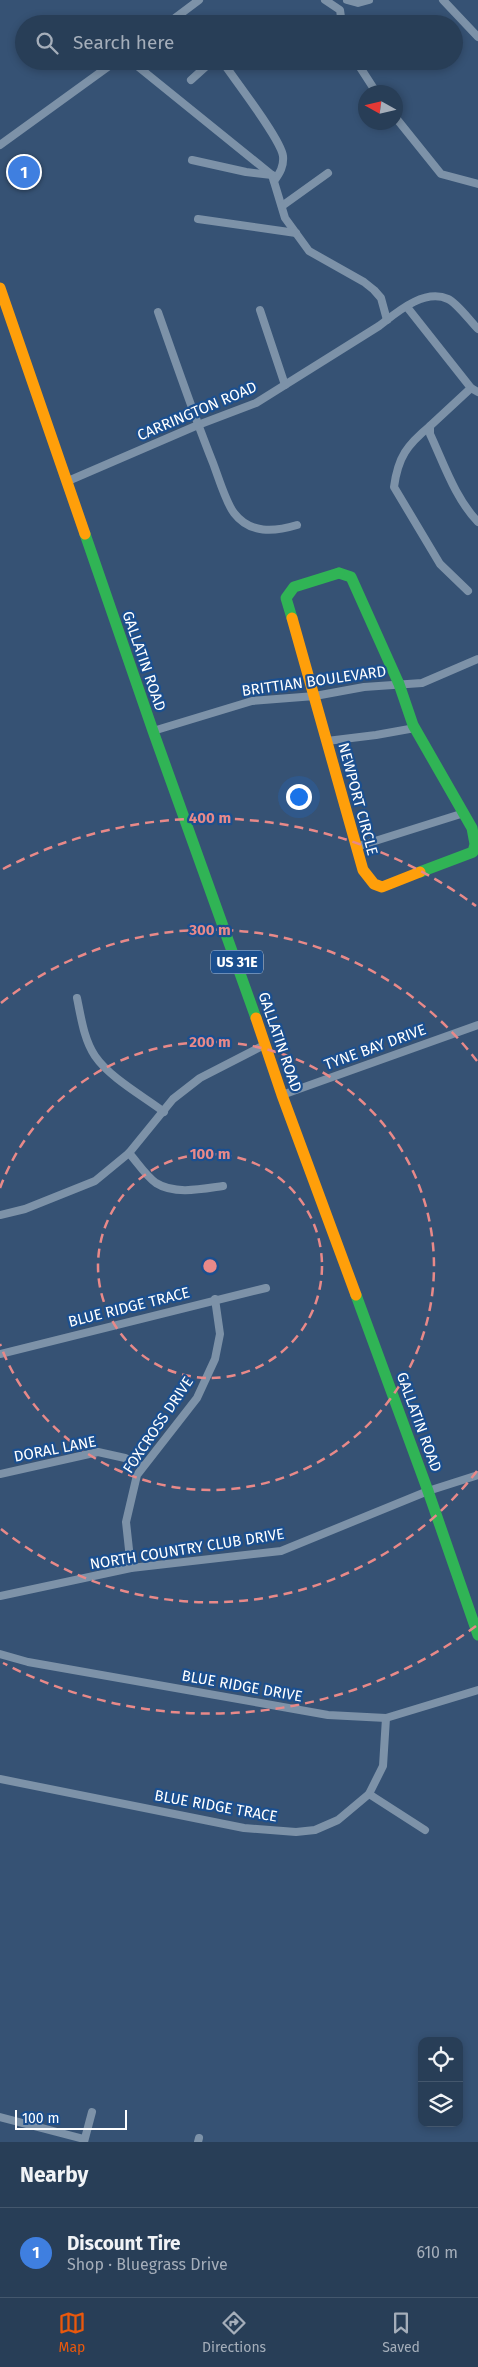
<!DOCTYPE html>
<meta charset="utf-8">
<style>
:root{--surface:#283e57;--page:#344961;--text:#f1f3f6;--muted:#a5aeba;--line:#44576d;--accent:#ea580c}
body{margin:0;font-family:"Fira Sans",sans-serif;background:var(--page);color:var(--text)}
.controls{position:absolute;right:15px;bottom:15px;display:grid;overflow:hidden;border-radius:10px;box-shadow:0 2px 8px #0003}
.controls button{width:45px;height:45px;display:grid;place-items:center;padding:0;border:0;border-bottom:1px solid var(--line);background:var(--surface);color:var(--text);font:25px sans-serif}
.compass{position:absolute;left:358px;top:85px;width:45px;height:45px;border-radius:50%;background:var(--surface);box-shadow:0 2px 8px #0003;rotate:278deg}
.scale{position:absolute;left:15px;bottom:12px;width:112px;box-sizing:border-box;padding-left:5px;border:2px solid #fff;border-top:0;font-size:14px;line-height:18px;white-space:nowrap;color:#fff;-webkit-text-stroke:4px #1b4f8f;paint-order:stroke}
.you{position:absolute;left:298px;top:796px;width:18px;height:18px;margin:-12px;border:4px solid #fff;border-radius:50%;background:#1a73e8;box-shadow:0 0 0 8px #1a73e833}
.badge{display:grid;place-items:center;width:32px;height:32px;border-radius:50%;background:var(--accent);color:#fff;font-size:16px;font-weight:700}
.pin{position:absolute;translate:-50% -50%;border:2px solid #fff;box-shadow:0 1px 5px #0006}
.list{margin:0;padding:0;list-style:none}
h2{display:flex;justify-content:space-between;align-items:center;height:65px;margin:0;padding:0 20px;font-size:21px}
h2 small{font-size:16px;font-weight:400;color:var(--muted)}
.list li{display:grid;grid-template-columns:32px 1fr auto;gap:15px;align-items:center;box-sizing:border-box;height:90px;padding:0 20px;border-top:1px solid var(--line)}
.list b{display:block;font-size:19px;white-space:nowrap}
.list p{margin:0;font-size:16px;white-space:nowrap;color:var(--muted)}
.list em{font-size:16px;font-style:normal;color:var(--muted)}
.icon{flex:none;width:28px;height:28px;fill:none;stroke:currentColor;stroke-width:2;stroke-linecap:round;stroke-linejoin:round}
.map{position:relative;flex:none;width:478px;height:2142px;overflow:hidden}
.search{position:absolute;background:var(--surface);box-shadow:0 2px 8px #0003;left:15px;right:15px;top:15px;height:55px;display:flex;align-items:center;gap:12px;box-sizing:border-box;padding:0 18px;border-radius:28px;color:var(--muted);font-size:19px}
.sheet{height:155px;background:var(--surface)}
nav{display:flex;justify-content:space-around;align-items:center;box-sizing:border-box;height:70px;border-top:1px solid var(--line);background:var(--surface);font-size:14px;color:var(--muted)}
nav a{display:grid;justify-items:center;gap:2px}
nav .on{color:var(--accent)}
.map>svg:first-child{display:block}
</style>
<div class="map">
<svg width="478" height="2142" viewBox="0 0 478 2142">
<rect width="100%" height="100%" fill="#365274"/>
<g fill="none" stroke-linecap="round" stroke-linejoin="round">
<!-- street -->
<g stroke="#7d92a8" stroke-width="8">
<path d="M325,0L340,10L342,24"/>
<path d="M347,0L358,3L369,0"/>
<path d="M443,0L478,37"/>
<path d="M167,24L199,0"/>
<path d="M131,61L272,175L285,218L309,251L364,282L374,290L381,298L387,320"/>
<path d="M222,61C234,79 281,139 283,156C284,166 280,173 274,181"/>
<path d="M356,61L376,92"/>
<path d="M191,80L212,61"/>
<path d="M396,118L441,174L478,184"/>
<path d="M0,145L116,61"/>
<path d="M192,160L246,172L272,175"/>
<path d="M282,206L328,173"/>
<path d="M198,219L296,233"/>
<path d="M407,307L471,388L478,392"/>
<path d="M260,310L285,385"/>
<path d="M158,312C176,363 193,413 213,463C218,476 226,503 234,513C250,534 274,532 297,525"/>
<path d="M471,388L430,426V434C444,464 455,498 478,522"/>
<path d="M430,426C407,445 398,457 394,487L440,564L468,591"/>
<path d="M68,481L198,425L256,403L379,326C396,313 424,288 448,299C457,303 470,321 478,329"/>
<path d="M153,731L252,701L315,696L364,687L422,683L478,659"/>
<path d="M327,741L376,735L415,728"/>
<path d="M356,847L464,813"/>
<path d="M77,998C81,1017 84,1040 95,1056C110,1078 143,1096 164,1112"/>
<path d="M282,1095L478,1025"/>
<path d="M129,1153C137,1162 146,1176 156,1183C175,1195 202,1189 223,1186"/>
<path d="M0,1215L25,1209L95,1181L129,1153L173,1099L200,1078L266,1044"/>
<path d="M0,1354L266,1288"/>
<path d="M0,1474L98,1452L125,1458L143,1466"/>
<path d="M131,1568L126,1522L137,1475L197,1398L215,1359L220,1334L215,1299"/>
<path d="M0,1596L131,1568L281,1551L428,1491L478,1475"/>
<path d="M0,1654L28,1662L328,1715L386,1718L478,1690"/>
<path d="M0,1779L244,1828L296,1832L315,1830L338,1820L369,1794L383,1766L386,1718"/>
<path d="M369,1794L425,1830"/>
<path d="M0,2117L84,2139"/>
<path d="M84,2142L92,2112"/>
<path d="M198,2142L199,2138"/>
</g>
<!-- fast -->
<g stroke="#30b455" stroke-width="11">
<path d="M85,534L153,731L256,1018"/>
<path d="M339,573L351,577L399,684L413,725L472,828L475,844L473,852L420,872"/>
<path d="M292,618L286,598L294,587L339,573"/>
<path d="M356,1295L428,1491L478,1635"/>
</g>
<!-- slow -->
<g stroke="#ff9f0a" stroke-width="11">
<path d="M0,288L85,534"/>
<path d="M292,618L363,870L374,884L382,887L420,872"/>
<path d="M256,1018L282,1095L356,1295"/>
</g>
</g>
<!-- distance rings -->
<g fill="none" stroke="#e88989" stroke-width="2.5" stroke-dasharray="9 6">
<circle cx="210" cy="1266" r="112"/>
<path d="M0 1188A224 224 0 1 1 0 1344"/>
<path d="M477 1471A336 336 0 0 1 1 1529M1 1003A336 336 0 0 1 477 1061"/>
<path d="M476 1626A448 448 0 0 1 3 1663M3 869A448 448 0 0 1 476 906"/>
</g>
<g text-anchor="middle" stroke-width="4.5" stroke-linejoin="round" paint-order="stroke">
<!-- shield labels -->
<rect fill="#1b4f8f" stroke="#bbcadd" stroke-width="1" x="211" y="950.5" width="52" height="23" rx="4"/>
<g font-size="14" font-weight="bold" fill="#fff">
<text x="237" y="967">US 31E</text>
</g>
<!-- street labels -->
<g font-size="15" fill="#fff" stroke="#1b4f8f">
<text transform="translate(197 411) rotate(-23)" y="5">CARRINGTON ROAD</text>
<text transform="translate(144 661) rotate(71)" y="5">GALLATIN ROAD</text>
<text transform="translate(314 681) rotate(-8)" y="5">BRITTIAN BOULEVARD</text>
<text transform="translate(358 799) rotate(75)" y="5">NEWPORT CIRCLE</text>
<text transform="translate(280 1042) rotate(71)" y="5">GALLATIN ROAD</text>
<text transform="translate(375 1047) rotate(-20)" y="5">TYNE BAY DRIVE</text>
<text transform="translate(129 1307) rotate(-14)" y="5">BLUE RIDGE TRACE</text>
<text transform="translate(419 1422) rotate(70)" y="5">GALLATIN ROAD</text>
<text transform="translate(158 1425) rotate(-56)" y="5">FOXCROSS DRIVE</text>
<text transform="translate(55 1449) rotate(-11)" y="5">DORAL LANE</text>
<text transform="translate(187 1549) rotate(-9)" y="5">NORTH COUNTRY CLUB DRIVE</text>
<text transform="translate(242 1686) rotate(10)" y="5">BLUE RIDGE DRIVE</text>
<text transform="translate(216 1806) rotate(10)" y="5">BLUE RIDGE TRACE</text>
</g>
</g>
<circle cx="210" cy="1266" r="8" fill="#e88989" stroke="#1b4f8f" stroke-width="2.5"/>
<g font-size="15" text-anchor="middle" font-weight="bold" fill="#e88989" stroke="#1b4f8f" stroke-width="4.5" stroke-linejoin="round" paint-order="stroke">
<text x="210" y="823">400 m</text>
<text x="210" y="935">300 m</text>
<text x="210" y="1047">200 m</text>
<text x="210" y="1159">100 m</text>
</g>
</svg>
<div class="controls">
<button><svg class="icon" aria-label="locate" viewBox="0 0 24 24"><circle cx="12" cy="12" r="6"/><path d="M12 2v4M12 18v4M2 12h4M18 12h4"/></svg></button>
<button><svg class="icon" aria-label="layers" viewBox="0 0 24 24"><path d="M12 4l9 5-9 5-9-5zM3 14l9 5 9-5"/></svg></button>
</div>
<svg class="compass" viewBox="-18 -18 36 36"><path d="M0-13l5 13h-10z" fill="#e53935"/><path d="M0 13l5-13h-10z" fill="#a5aeba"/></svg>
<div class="scale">100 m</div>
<div class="you"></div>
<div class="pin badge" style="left:24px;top:172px;background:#3f7fe0">1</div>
<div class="search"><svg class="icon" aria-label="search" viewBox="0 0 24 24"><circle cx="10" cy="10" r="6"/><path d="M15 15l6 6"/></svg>Search here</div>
</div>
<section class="sheet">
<h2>Nearby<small></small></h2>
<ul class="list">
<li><span class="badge" style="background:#3f7fe0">1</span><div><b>Discount Tire</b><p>Shop · Bluegrass Drive</p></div><em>610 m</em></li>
</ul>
</section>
<nav>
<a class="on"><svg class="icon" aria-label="map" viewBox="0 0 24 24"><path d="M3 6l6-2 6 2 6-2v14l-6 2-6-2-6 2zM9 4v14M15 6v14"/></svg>Map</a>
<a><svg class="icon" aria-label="directions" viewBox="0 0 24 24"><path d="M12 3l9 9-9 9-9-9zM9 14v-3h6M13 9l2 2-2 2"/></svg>Directions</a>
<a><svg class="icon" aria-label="saved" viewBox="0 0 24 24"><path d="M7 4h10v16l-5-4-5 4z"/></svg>Saved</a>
</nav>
